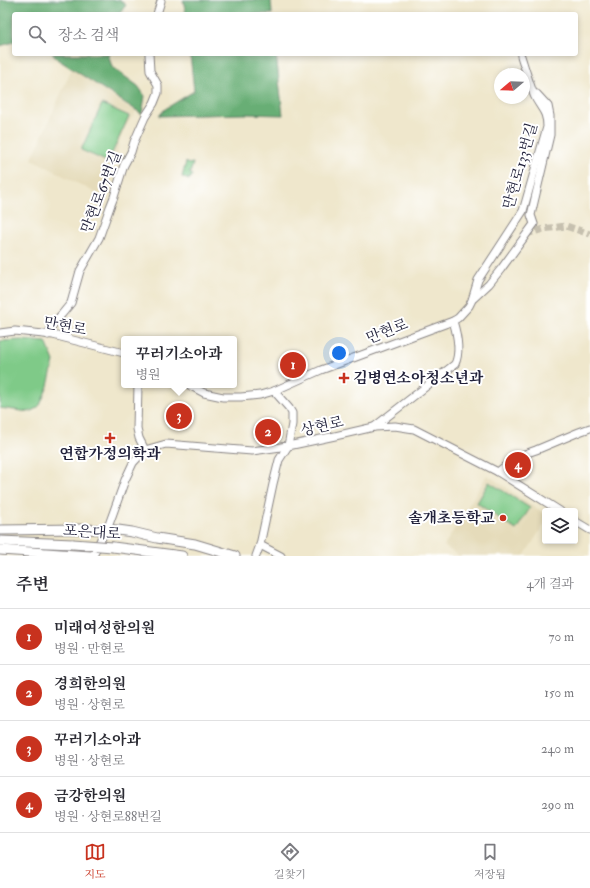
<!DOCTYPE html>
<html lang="ko">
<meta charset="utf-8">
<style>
:root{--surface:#fff;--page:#f7f7f7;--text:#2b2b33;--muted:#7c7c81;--line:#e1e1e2;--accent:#c8321e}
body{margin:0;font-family:"IM FELL Double Pica","Noto Serif KR",serif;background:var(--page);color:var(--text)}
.controls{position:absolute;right:12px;bottom:12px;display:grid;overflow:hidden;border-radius:4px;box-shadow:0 2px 6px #0003}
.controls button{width:36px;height:36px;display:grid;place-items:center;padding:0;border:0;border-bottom:1px solid var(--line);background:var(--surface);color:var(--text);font:20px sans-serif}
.compass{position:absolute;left:494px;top:68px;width:36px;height:36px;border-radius:50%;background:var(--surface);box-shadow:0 2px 6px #0003;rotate:251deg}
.you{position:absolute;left:339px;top:353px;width:14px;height:14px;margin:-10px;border:3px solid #fff;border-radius:50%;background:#1a73e8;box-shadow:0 0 0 6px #1a73e833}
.badge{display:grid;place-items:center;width:26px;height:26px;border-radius:50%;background:var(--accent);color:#fff;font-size:13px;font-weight:700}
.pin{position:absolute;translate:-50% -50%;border:2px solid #fff;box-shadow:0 1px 4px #0006}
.popup{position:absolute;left:121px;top:336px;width:116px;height:52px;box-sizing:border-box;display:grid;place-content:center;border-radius:4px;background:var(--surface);filter:drop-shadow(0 1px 3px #0005);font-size:13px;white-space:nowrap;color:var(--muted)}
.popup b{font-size:15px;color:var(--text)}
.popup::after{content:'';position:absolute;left:50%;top:100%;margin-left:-8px;border:8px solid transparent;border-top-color:var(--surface)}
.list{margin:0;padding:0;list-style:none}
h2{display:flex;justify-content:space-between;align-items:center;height:52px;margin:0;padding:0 16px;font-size:17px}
h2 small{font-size:13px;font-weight:400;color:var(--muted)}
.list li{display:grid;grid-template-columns:26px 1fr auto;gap:12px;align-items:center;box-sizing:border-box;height:56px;padding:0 16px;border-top:1px solid var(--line)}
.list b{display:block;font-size:15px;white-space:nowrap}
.list p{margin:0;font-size:13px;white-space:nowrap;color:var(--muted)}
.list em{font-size:13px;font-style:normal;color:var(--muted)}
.icon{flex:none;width:22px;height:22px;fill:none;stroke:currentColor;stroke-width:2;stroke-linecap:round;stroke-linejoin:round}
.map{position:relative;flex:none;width:590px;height:556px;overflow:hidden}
.search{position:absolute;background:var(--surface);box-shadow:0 2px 6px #0003;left:12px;right:12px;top:12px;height:44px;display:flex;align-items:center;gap:10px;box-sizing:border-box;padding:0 14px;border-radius:4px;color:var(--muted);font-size:15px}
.sheet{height:276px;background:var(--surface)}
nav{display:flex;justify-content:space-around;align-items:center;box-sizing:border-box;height:56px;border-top:1px solid var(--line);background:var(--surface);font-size:11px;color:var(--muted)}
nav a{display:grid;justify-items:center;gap:2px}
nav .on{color:var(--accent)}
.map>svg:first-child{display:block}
</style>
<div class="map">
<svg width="590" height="556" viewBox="0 0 590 556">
<rect width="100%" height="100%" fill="#fff"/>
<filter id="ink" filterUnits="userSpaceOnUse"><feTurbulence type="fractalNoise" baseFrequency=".025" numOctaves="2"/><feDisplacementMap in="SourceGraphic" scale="8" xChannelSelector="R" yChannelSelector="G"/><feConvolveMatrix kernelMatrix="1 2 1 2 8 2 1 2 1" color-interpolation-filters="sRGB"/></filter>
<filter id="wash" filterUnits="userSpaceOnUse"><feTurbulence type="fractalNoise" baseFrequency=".012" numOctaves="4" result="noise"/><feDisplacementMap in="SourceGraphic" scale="16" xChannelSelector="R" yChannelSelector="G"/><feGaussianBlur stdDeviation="0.9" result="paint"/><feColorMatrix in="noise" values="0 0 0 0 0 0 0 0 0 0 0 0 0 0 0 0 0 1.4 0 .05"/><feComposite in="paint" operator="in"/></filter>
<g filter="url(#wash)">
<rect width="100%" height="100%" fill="#efe7cc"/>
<!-- built -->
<g fill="#e5dbba">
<path d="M74,64L91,82L136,112L126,126L120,140L107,199L32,159Z"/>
<path d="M487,475L545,514V523L524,556H459L444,546Z"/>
</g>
<!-- green -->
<g fill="#7fca88" stroke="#507662">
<path d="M102,104L129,116L108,162L81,150Z"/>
<path d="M186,162L188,164L193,163L190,174L192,175L191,178H189V180L186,179V178L182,177Z"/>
<path d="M22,340L46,342L54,361L48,386L40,405L37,408L29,412L0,408V341Z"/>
<path d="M489,482L530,508L516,530L477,503Z"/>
</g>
<!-- forest -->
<g fill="#67ae74" stroke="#446858">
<path d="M0,0H120L126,5L119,14H14V42L0,46Z"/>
<path d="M183,0H271L272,14H186Z"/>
<path d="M52,54H108L112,67L138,86L145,96L142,114L57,59Z"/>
<path d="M190,54H276L283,115L244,114L159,116L165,109L194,91Z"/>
</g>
</g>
<g filter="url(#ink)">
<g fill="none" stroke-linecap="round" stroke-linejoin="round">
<!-- minor-tunnel -->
<path stroke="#c6c0af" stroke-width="7" stroke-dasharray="7 3.5" stroke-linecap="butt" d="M526,234L543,229L566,226L590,234"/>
<defs>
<g id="minor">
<path d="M157,14L161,1"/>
<path d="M474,298L489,284L501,269L534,224L531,215L550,135V116L548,106L537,94"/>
<path d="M0,333L15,331L53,335L124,353"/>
<path d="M48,335L54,323L62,314L71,303L80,271L99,238L110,207L114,197L124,165L131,152L134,142L145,117L154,103L158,93V85L150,71L149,54"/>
<path d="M138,385L137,429L139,438L145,450"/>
<path d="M189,385L204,393L223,397H241L260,395L274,391L321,370L453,321L458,318L469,306L472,300L478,280L523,211L547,127C547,110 540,109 534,95C529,82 525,69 521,56"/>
<path d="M374,427L455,364C461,351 457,334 453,321"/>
<path d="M498,472L516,457L536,450L579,432L590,428"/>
<path d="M575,521L590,530"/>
<path d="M260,545L281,556"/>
<path d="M93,556L101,539L107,530L125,480L133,463L145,450L166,444L252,451L288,446L335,436L374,427L395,426L414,429L498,472L560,511"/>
<path d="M256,556L260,545L273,484L279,460L288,446L292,424V413L289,408L274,391"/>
</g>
<g id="major">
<path d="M0,530L80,529L118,530L132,532L157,538L195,544L235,556"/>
<path d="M0,541L73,544"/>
<path d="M113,547L182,556"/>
<path d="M0,550L91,556"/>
</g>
</defs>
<!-- minor casing -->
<use href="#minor" stroke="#888484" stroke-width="9"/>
<!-- major casing -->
<use href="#major" stroke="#888484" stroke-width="11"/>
<!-- minor -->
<use href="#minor" stroke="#fff" stroke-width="7"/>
<!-- major -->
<use href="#major" stroke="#fff" stroke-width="9"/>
<defs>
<path id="major-bridge" d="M73,544L113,547"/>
</defs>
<!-- major-bridge casing -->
<use href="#major-bridge" stroke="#888484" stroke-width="11" stroke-linecap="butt"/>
<!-- major-bridge -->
<use href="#major-bridge" stroke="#fff" stroke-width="9"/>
</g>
</g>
<!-- markers -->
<g fill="#c8321e" stroke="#fff" stroke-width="1.5">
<path d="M342 372h4v4h4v4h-4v4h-4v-4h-4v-4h4z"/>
<path d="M108 432h4v4h4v4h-4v4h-4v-4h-4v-4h4z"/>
<circle cx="503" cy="518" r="4"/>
</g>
<g text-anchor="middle" stroke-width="4" stroke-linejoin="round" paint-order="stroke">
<!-- street labels -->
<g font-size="15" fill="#22223b" stroke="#fff">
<text transform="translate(520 166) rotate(-74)" y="5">만현로133번길</text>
<text transform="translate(101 192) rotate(-69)" y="5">만현로67번길</text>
<text transform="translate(65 326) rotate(11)" y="5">만현로</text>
<text transform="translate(387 331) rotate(-21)" y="5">만현로</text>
<text transform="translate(322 426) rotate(-13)" y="5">상현로</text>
<text transform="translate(92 532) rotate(4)" y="5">포은대로</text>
</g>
<!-- poi labels -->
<g font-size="15" font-weight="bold" fill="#22223b" stroke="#fff" text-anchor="start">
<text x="353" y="383">김병연소아청소년과</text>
<text x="110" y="459" text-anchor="middle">연합가정의학과</text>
<text x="495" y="523" text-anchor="end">솔개초등학교</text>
</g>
</g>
</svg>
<div class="controls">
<button><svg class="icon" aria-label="layers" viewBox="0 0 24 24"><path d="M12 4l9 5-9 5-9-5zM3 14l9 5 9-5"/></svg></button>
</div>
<svg class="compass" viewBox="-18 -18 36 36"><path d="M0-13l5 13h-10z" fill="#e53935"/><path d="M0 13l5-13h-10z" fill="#7c7c81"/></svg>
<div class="you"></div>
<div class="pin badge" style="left:293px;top:365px">1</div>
<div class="pin badge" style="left:268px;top:432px">2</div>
<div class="pin badge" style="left:179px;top:416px">3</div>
<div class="popup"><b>꾸러기소아과</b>병원</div>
<div class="pin badge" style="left:518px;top:465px">4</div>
<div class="search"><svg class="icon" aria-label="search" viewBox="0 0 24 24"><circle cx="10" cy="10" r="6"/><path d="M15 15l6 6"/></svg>장소 검색</div>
</div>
<section class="sheet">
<h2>주변<small>4개 결과</small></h2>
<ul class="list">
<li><span class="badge">1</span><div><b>미래여성한의원</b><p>병원 · 만현로</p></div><em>70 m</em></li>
<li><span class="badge">2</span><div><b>경희한의원</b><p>병원 · 상현로</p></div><em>150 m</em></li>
<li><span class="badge">3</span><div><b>꾸러기소아과</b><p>병원 · 상현로</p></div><em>240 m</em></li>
<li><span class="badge">4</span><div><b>금강한의원</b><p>병원 · 상현로88번길</p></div><em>290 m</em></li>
</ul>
</section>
<nav>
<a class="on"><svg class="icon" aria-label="map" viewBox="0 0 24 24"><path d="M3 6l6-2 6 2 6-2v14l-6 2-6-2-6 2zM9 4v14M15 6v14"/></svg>지도</a>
<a><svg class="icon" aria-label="directions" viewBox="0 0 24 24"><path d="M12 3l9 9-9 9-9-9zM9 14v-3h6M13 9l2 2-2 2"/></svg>길찾기</a>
<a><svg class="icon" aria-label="saved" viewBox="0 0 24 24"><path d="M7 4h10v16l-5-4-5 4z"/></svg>저장됨</a>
</nav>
